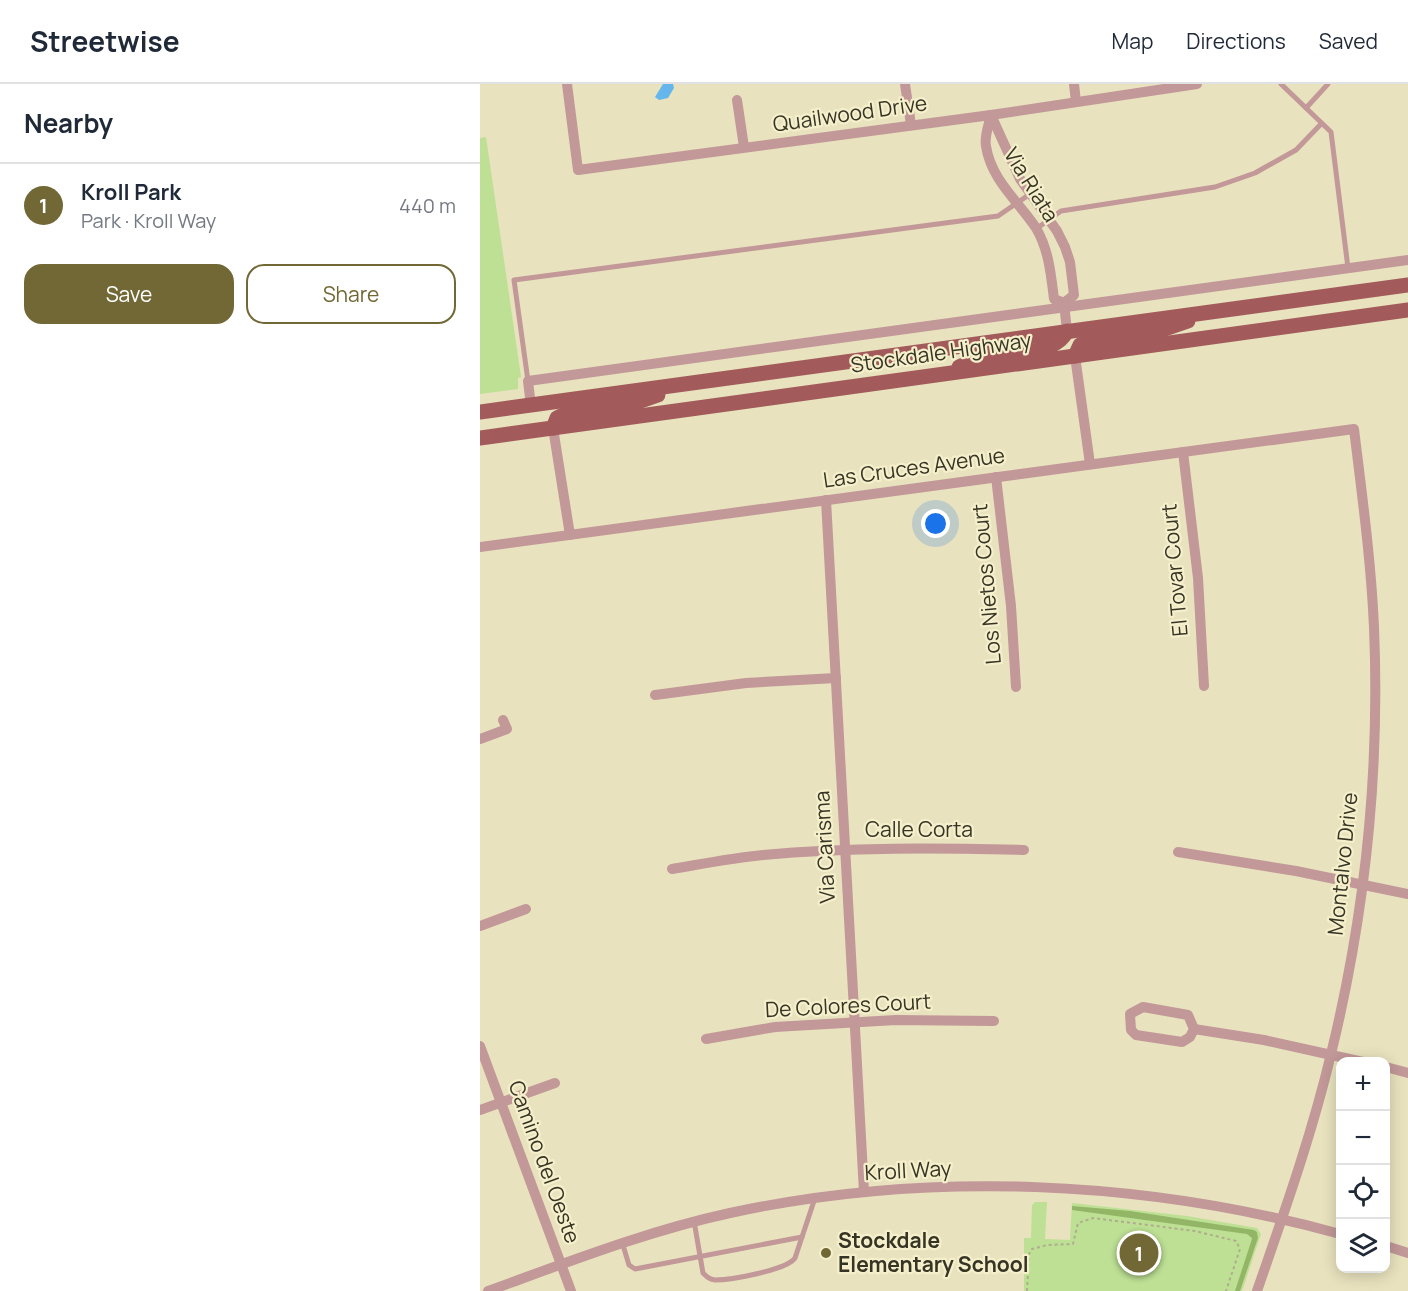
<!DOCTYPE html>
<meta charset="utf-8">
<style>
:root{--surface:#fff;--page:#f2f2f3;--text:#1f2937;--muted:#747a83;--line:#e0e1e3;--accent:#716835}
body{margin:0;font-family:Manrope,sans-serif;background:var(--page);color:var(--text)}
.controls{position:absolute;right:18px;bottom:18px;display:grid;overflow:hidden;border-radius:12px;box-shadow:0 3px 15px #0003}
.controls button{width:54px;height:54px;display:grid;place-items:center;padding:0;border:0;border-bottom:2px solid var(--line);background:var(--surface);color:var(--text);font:30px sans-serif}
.you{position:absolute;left:456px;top:440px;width:21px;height:21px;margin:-15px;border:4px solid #fff;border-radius:50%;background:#1a73e8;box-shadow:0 0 0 9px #1a73e833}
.badge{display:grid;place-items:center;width:39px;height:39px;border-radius:50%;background:var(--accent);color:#fff;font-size:20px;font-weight:700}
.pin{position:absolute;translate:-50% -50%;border:3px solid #fff;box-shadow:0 2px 6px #0006}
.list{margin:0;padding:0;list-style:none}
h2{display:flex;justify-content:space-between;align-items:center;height:78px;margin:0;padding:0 24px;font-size:26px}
h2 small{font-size:20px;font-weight:400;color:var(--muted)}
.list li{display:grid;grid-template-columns:39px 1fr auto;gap:18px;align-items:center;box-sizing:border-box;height:84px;padding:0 24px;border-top:2px solid var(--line)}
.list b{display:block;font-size:22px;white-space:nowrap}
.list p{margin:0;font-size:20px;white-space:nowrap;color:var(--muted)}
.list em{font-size:20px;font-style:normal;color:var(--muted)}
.actions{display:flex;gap:12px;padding:18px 24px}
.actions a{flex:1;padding:14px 0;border:2px solid var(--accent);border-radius:18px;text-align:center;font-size:21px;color:var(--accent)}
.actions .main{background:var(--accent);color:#fff}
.icon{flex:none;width:33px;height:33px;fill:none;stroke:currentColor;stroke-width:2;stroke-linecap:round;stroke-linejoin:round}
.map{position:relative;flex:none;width:928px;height:1207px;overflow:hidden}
header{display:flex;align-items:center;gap:36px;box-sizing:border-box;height:84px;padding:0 30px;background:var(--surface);border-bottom:2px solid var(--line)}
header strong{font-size:28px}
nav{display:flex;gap:33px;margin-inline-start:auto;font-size:21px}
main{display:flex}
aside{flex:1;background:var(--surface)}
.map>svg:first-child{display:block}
</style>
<header>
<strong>Streetwise</strong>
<nav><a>Map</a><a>Directions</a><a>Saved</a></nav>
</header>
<main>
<aside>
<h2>Nearby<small></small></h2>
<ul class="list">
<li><span class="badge">1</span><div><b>Kroll Park</b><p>Park · Kroll Way</p></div><em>440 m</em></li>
</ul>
<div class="actions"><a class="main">Save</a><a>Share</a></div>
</aside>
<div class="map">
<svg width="928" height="1207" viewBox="0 0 928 1207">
<rect width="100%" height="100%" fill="#e8e2be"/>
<!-- green -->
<g fill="#bde094">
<path d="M6,53L41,293L38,294V305L0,310V54Z"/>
<path d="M555,1118H567L565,1155L590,1156L592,1119L707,1132L777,1144L781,1150L762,1207H544V1154H551L552,1121Z"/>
</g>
<!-- forest -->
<path fill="#92b566" d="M592,1122L650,1127L774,1146L777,1148L778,1154L760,1207H755L771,1158L772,1154L767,1150L592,1126Z"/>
<!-- water -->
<path fill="#65b6ed" d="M183,0H193L194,4L188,14L179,16L175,13Z"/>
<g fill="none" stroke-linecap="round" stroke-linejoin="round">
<!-- path -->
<path stroke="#b0ac8e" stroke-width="2" stroke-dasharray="3 3" stroke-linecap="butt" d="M547,1207L549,1170L552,1165L567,1161L593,1160L598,1139L613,1134L715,1147L756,1157L760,1165L746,1207"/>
<!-- service -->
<g stroke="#c29898" stroke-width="5">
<path d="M801,0L851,48L868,184"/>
<path d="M826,24L848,0"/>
<path d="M556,145L581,127L735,103L775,89L816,66L841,40"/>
<path d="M48,297L34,196L518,132L550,110"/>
<path d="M214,1137L223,1189C227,1193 229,1195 235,1196C251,1196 307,1186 315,1174L335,1114"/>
<path d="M142,1158L149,1181L155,1185L322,1153"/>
</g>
<!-- minor -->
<g stroke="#c29898" stroke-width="10">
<path d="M87,0L98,86L511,31L717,0"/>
<path d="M425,0L431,41"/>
<path d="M594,0L596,18"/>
<path d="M257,16L264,63"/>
<path d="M511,31L540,95L577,147L585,163L590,178L594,211L584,219"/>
<path d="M511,31C509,40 504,53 506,62C511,96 539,118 556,144C569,166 571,191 574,215L584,219"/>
<path d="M584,219L587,247"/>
<path d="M595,272L610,380"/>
<path d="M51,322L48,297L928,176"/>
<path d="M73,344L90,451"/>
<path d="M703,368L718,494L724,602"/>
<path d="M516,393L531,522L536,603"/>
<path d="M346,416L384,1108"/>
<path d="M0,463L874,345C882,411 891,476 894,543C900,686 885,831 851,970C832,1050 804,1129 777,1207"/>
<path d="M175,611L266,599L356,594"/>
<path d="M0,655L27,645L23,636"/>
<path d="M698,768L816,787L928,810"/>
<path d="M192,785C222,780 252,774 283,771C370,763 457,764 544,766"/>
<path d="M0,842L46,825"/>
<path d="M663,923L708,931L714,945L710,953L702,958L656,951L651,946L650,930Z"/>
<path d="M714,945L784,956L883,978"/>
<path d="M226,955L295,943L416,936L514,937"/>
<path d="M0,962L91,1207"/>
<path d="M906,983L928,989"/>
<path d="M0,1026L75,999"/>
<path d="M906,1162L928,1169"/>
<path d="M8,1207C88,1178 167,1147 250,1129C448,1086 665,1096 860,1150"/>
</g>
<!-- primary -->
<g stroke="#a25a5b" stroke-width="15">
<path d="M595,272L600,261L606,258L682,246L708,237"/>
<path d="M479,283C487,279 496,275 505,273C529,268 575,272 587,247"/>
<path d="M0,328L928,201"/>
<path d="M73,344L77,334L83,331L155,319L178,311"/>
<path d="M0,354L928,226"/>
</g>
</g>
<!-- markers -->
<circle fill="#716835" stroke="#f5efcb" stroke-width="2" cx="346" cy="1169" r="6"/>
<g text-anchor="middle" stroke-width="4.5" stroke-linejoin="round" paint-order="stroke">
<!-- street labels -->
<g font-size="21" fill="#363425" stroke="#f5efcb">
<text transform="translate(370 30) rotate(-8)" y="7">Quailwood Drive</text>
<text transform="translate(551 101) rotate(58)" y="7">Via Riata</text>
<text transform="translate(461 269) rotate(-8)" y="7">Stockdale Highway</text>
<text transform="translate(434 384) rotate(-8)" y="7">Las Cruces Avenue</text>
<text transform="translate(695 486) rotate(-95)" y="7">El Tovar Court</text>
<text transform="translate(507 500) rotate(-95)" y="7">Los Nietos Court</text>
<text x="439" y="753">Calle Corta</text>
<text transform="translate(345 763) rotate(-93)" y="7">Via Carisma</text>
<text transform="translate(863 780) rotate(-84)" y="7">Montalvo Drive</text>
<text transform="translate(368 922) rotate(-3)" y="7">De Colores Court</text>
<text transform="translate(64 1078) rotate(70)" y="7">Camino del Oeste</text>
<text transform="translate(428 1087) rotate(-3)" y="7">Kroll Way</text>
</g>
<!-- poi labels -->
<g font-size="21" font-weight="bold" fill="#363425" stroke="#f5efcb" text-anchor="start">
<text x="358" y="1164">Stockdale<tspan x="358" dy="24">Elementary School</tspan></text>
</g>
</g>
</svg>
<div class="controls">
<button>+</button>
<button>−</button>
<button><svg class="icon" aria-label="locate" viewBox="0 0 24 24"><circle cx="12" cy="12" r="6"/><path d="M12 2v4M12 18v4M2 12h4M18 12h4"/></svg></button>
<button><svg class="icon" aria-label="layers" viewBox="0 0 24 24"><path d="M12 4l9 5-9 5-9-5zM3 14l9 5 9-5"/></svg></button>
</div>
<div class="you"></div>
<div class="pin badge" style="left:659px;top:1169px">1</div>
</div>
</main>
